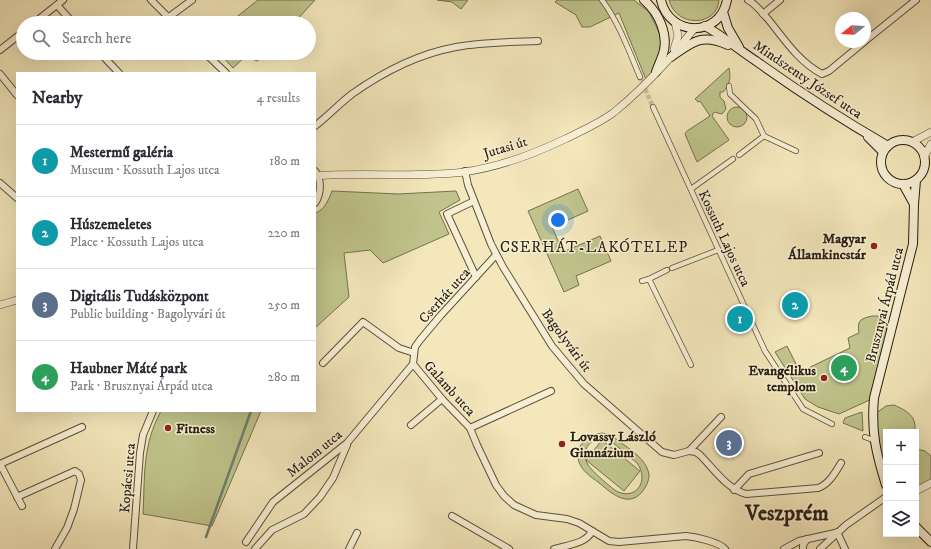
<!DOCTYPE html>
<meta charset="utf-8">
<style>
:root{--surface:#fff;--page:#f7f7f7;--text:#2b2b33;--muted:#7c7c81;--line:#e1e1e2;--accent:#8f2418}
body{margin:0;font-family:"IM FELL DW Pica",serif;background:var(--page);color:var(--text)}
.controls{position:absolute;right:12px;bottom:12px;display:grid;overflow:hidden;border-radius:0px;box-shadow:0 4px 16px #0002}
.controls button{width:36px;height:36px;display:grid;place-items:center;padding:0;border:0;border-bottom:1px solid var(--line);background:var(--surface);color:var(--text);font:20px sans-serif}
.compass{position:absolute;left:835px;top:12px;width:36px;height:36px;border-radius:50%;background:var(--surface);box-shadow:0 4px 16px #0002;rotate:252deg}
.you{position:absolute;left:558px;top:220px;width:14px;height:14px;margin:-10px;border:3px solid #fff;border-radius:50%;background:#1a73e8;box-shadow:0 0 0 6px #1a73e833}
.badge{display:grid;place-items:center;width:26px;height:26px;border-radius:50%;background:var(--accent);color:#fff;font-size:13px;font-weight:700}
.pin{position:absolute;translate:-50% -50%;border:2px solid #fff;box-shadow:0 1px 4px #0006}
.list{margin:0;padding:0;list-style:none}
h2{display:flex;justify-content:space-between;align-items:center;height:52px;margin:0;padding:0 16px;font-size:17px}
h2 small{font-size:13px;font-weight:400;color:var(--muted)}
.list li{display:grid;grid-template-columns:26px 1fr auto;gap:12px;align-items:center;box-sizing:border-box;height:72px;padding:0 16px;border-top:1px solid var(--line)}
.list b{display:block;font-size:15px;white-space:nowrap}
.list p{margin:0;font-size:13px;white-space:nowrap;color:var(--muted)}
.list em{font-size:13px;font-style:normal;color:var(--muted)}
.icon{flex:none;width:22px;height:22px;fill:none;stroke:currentColor;stroke-width:2;stroke-linecap:round;stroke-linejoin:round}
.map{position:relative;flex:none;width:931px;height:549px;overflow:hidden}
.search{position:absolute;background:var(--surface);box-shadow:0 4px 16px #0002;left:16px;top:16px;width:300px;height:44px;display:flex;align-items:center;gap:10px;box-sizing:border-box;padding:0 14px;border-radius:22px;color:var(--muted);font-size:15px}
.panel{position:absolute;background:var(--surface);box-shadow:0 4px 16px #0002;left:16px;top:72px;width:300px;height:340px;border-radius:0px}
.map>svg:first-child{display:block}
</style>
<div class="map">
<svg width="931" height="549" viewBox="0 0 931 549">
<rect width="100%" height="100%" fill="#f3e7bb"/>
<filter id="stains"><feTurbulence type="fractalNoise" baseFrequency=".005" numOctaves="4"/><feColorMatrix values="0 0 0 0 .2 0 0 0 0 .09 0 0 0 0 .02 0 0 0 .5 -.17"/></filter>
<radialGradient id="worn" r=".72"><stop offset=".6" stop-color="#630" stop-opacity="0"/><stop offset="1" stop-color="#630" stop-opacity=".3"/></radialGradient>
<!-- green -->
<g fill="#c0c48c" stroke="#74714e" fill-rule="evenodd">
<path d="M258,0H315L294,23H229Z"/>
<path d="M437,0H468L461,9L452,2Z"/>
<path d="M557,0H634L649,12L657,28L664,46L659,64L647,82L619,13L590,27H582L576,15L555,2Z"/>
<path d="M669,0H719C717,27 676,28 669,0Z"/>
<path d="M219,53H268L257,61L246,56L233,68Z"/>
<path d="M729,68C731,77 730,85 723,92H720V97L724,101L726,109L722,114L714,112L712,116L729,140L697,162L685,134L687,131L710,116L700,101L698,102L695,99Z"/>
<circle cx="737" cy="117" r="10"/>
<path d="M578,189L588,211L552,227L563,252L600,236L611,261L576,276L579,285L564,292L528,211Z"/>
<path d="M332,191L398,194L456,191L460,200L439,212L449,234L383,263L370,250L344,253L349,297L315,328V213C324,211 329,199 332,191Z"/>
<path d="M872,316H878L885,325L889,335L874,398L839,414L818,407L805,399L775,352L787,346L800,372L850,348L848,338L859,333C857,320 860,319 872,316Z"/>
<path d="M894,405C905,410 916,415 915,429L911,432H886V485L872,416L886,406Z"/>
<path d="M161,411H261L212,526L143,514C145,476 142,446 161,411Z"/>
<path d="M862,412L863,431L843,423L845,418Z"/>
<path d="M602,433L611,435L615,438C627,448 647,458 649,475C649,481 646,487 642,492C628,509 610,492 598,482C591,477 582,471 579,462C574,446 587,435 602,433ZM601,438L612,442L637,463C649,479 638,500 618,492C612,489 592,471 588,465C581,452 587,441 601,438Z"/>
<path d="M602,440L640,471L624,491L586,460Z"/>
<path d="M916,449L925,451L931,456V483L916,491Z"/>
</g>
<g fill="none" stroke-linecap="round" stroke-linejoin="round">
<!-- stream -->
<path stroke="#6e7f6e" stroke-width="2.5" d="M206,537L251,411"/>
<!-- pedestrian-tunnel -->
<path stroke="#cbbf99" stroke-width="4.5" stroke-dasharray="4.5 2" stroke-linecap="butt" d="M640,77L653,107"/>
<defs>
<g id="pedestrian">
<path d="M602,0C619,23 629,51 640,77"/>
<path d="M729,86L730,94L756,119L764,136L739,155"/>
<path d="M653,107L765,351L803,409L832,424"/>
<path d="M764,136L796,151"/>
<path d="M691,189L733,159"/>
<path d="M672,268L718,250"/>
<path d="M649,279L667,270"/>
<path d="M642,281L649,279L691,365"/>
<path d="M865,437L873,440"/>
</g>
<g id="minor">
<path d="M151,0L174,23"/>
<path d="M748,0C756,4 762,13 768,19C784,39 799,62 822,74L829,71L864,42"/>
<path d="M57,5L73,23"/>
<path d="M763,14L780,0"/>
<path d="M169,17L192,0"/>
<path d="M34,23L63,0"/>
<path d="M865,41L916,0"/>
<path d="M0,50L23,32"/>
<path d="M100,53L119,73"/>
<path d="M205,53L226,73"/>
<path d="M0,74L17,95"/>
<path d="M315,126C328,116 339,104 352,94C383,72 418,54 456,47C483,42 511,42 538,41"/>
<path d="M315,171C322,179 321,195 315,203"/>
<path d="M465,171L468,185L491,244L503,267L552,346L584,384L662,452L674,455L689,451L721,417"/>
<path d="M0,183L17,198"/>
<path d="M474,201L447,214L476,277"/>
<path d="M496,255L441,315L420,340L415,347L413,364L442,399L470,428L477,445L496,485L504,496L514,505L536,515L567,519L579,523L609,541L619,542L686,536C696,537 719,542 725,549"/>
<path d="M323,363L363,322L399,348L414,353"/>
<path d="M411,425L442,399"/>
<path d="M470,428L551,391"/>
<path d="M689,451L696,452L700,455C714,469 726,488 746,494L818,488C829,484 835,473 841,463"/>
<path d="M0,464L82,427"/>
<path d="M0,464L22,506"/>
<path d="M734,490L749,474L819,453"/>
<path d="M17,497L75,471L79,474L81,480L74,509L67,528L55,549"/>
<path d="M452,516L509,549"/>
<path d="M837,532L845,549"/>
<path d="M246,542L273,502L347,443L413,364"/>
<path d="M133,549L140,453L143,435L153,411"/>
<path d="M255,549L272,530L304,514L320,497L333,478L347,445"/>
<path d="M349,549L357,533"/>
<path d="M554,549C567,545 586,544 592,531"/>
<path d="M784,549L799,541L835,533"/>
<path d="M803,549V545L807,539"/>
<path d="M820,549L846,525L886,497"/>
</g>
<g id="tertiary">
<path d="M674,49L678,36L675,22"/>
<path d="M912,142L931,132"/>
<path d="M924,157L931,144"/>
<path d="M315,176C364,172 414,178 464,172C498,167 534,154 565,139C581,131 598,124 613,113C633,97 652,78 670,58C679,49 686,38 695,28"/>
<path d="M0,305L17,300"/>
<path d="M916,491L931,483"/>
</g>
<g id="secondary">
<path d="M644,0C659,13 669,35 663,54C661,60 658,66 656,72"/>
<path d="M661,0C669,37 720,38 727,0"/>
<path d="M723,12L728,28L739,47"/>
<path d="M705,26C723,36 739,50 756,61C798,91 843,120 888,146"/>
<path d="M671,57C692,42 701,33 728,45"/>
<path d="M868,137L883,152"/>
<circle cx="903" cy="162" r="22"/>
<path d="M903,184L914,204"/>
<path d="M886,485C876,453 871,432 874,398L913,244L914,204L916,180"/>
<path d="M916,527L931,542"/>
</g>
</defs>
<!-- pedestrian casing -->
<use href="#pedestrian" stroke="#5c503b" stroke-width="6"/>
<!-- minor casing -->
<use href="#minor" stroke="#5c503b" stroke-width="8"/>
<!-- tertiary casing -->
<use href="#tertiary" stroke="#5c503b" stroke-width="8"/>
<!-- secondary casing -->
<use href="#secondary" stroke="#291e10" stroke-width="10"/>
<!-- pedestrian -->
<use href="#pedestrian" stroke="#f7efd3" stroke-width="4.5"/>
<!-- minor -->
<use href="#minor" stroke="#f7efd3" stroke-width="6"/>
<!-- tertiary -->
<use href="#tertiary" stroke="#f7efd3" stroke-width="7"/>
<!-- secondary -->
<use href="#secondary" stroke="#f7efd3" stroke-width="8"/>
</g>
<!-- markers -->
<g fill="#8f2418" stroke="#f7efd3" stroke-width="1.5">
<circle cx="874" cy="246" r="4"/>
<circle cx="824" cy="378" r="4"/>
<circle cx="168" cy="428" r="4"/>
<circle cx="562" cy="444" r="4"/>
</g>
<g text-anchor="middle" stroke-width="3" stroke-linejoin="round" paint-order="stroke">
<!-- street labels -->
<g font-size="14" fill="#291e10" stroke="#f7efd3">
<text transform="translate(808 79) rotate(34)" y="5">Mindszenty József utca</text>
<text transform="translate(505 147) rotate(-17)" y="5">Jutasi út</text>
<text transform="translate(725 238) rotate(65)" y="5">Kossuth Lajos utca</text>
<text transform="translate(444 295) rotate(-48)" y="5">Cserhát utca</text>
<text transform="translate(884 305) rotate(-76)" y="5">Brusznyai Árpád utca</text>
<text transform="translate(567 340) rotate(54)" y="5">Bagolyvári út</text>
<text transform="translate(450 388) rotate(48)" y="5">Galamb utca</text>
<text transform="translate(314 453) rotate(-39)" y="5">Malom utca</text>
<text transform="translate(127 478) rotate(-85)" y="5">Kopácsi utca</text>
</g>
<!-- poi labels -->
<g font-size="14" font-weight="bold" fill="#291e10" stroke="#f7efd3" text-anchor="end">
<text x="866" y="243">Magyar<tspan x="866" dy="16">Államkincstár</tspan></text>
<text x="816" y="375">Evangélikus<tspan x="816" dy="16">templom</tspan></text>
<text x="176" y="433" text-anchor="start">Fitness</text>
<text x="570" y="441" text-anchor="start">Lovassy László<tspan x="570" dy="16">Gimnázium</tspan></text>
</g>
<!-- neighbourhood labels -->
<g font-size="15" letter-spacing="1" fill="#291e10" stroke="#f7efd3">
<text x="594" y="252">CSERHÁT-LAKÓTELEP</text>
</g>
<!-- town labels -->
<g font-size="22" font-weight="bold" fill="#291e10" stroke="#f7efd3">
<text x="787" y="520">Veszprém</text>
</g>
</g>
<rect width="100%" height="100%" filter="url(#stains)"/>
<rect width="100%" height="100%" fill="url(#worn)"/>
</svg>
<div class="controls">
<button>+</button>
<button>−</button>
<button><svg class="icon" aria-label="layers" viewBox="0 0 24 24"><path d="M12 4l9 5-9 5-9-5zM3 14l9 5 9-5"/></svg></button>
</div>
<svg class="compass" viewBox="-18 -18 36 36"><path d="M0-13l5 13h-10z" fill="#e53935"/><path d="M0 13l5-13h-10z" fill="#7c7c81"/></svg>
<div class="you"></div>
<div class="pin badge" style="left:740px;top:319px;background:#0f9aa8">1</div>
<div class="pin badge" style="left:795px;top:305px;background:#0f9aa8">2</div>
<div class="pin badge" style="left:729px;top:443px;background:#5c6f8a">3</div>
<div class="pin badge" style="left:844px;top:368px;background:#2e9e5b">4</div>
<div class="search"><svg class="icon" aria-label="search" viewBox="0 0 24 24"><circle cx="10" cy="10" r="6"/><path d="M15 15l6 6"/></svg>Search here</div>
<section class="panel">
<h2>Nearby<small>4 results</small></h2>
<ul class="list">
<li><span class="badge" style="background:#0f9aa8">1</span><div><b>Mestermű galéria</b><p>Museum · Kossuth Lajos utca</p></div><em>180 m</em></li>
<li><span class="badge" style="background:#0f9aa8">2</span><div><b>Húszemeletes</b><p>Place · Kossuth Lajos utca</p></div><em>220 m</em></li>
<li><span class="badge" style="background:#5c6f8a">3</span><div><b>Digitális Tudásközpont</b><p>Public building · Bagolyvári út</p></div><em>250 m</em></li>
<li><span class="badge" style="background:#2e9e5b">4</span><div><b>Haubner Máté park</b><p>Park · Brusznyai Árpád utca</p></div><em>280 m</em></li>
</ul>
</section>
</div>
